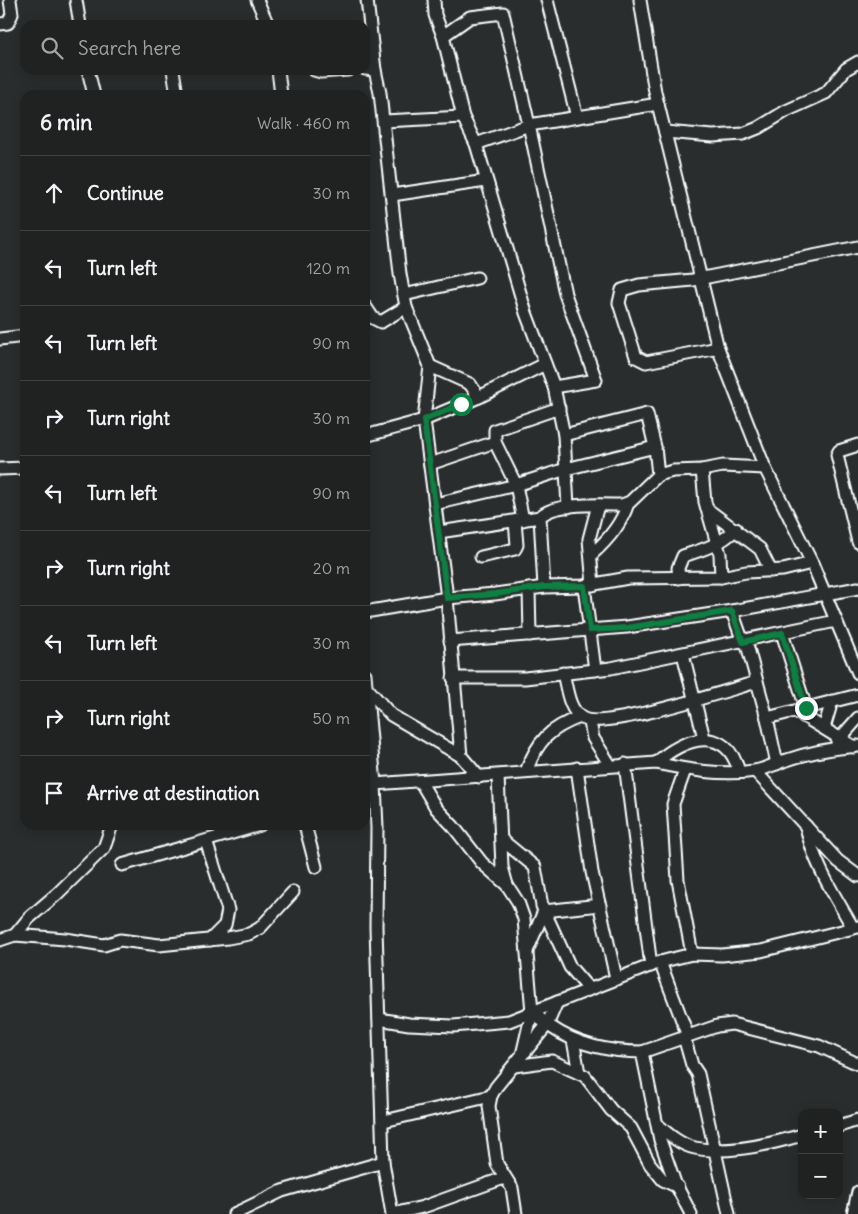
<!DOCTYPE html>
<meta charset="utf-8">
<style>
:root{--surface:#202222;--page:#282a2a;--text:#f1f3f6;--muted:#a2a4a5;--line:#3d3f40}
body{margin:0;font-family:Delius,sans-serif;background:var(--page);color:var(--text)}
.controls{position:absolute;right:15px;bottom:15px;display:grid;overflow:hidden;border-radius:10px;box-shadow:0 2px 12px #0003}
.controls button{width:45px;height:45px;display:grid;place-items:center;padding:0;border:0;border-bottom:1px solid var(--line);background:var(--surface);color:var(--text);font:25px sans-serif}
.stop{position:absolute;width:15px;height:15px;margin:-11px;border:4px solid #0b8043;border-radius:50%;background:#fff}
.stop.end{background:#0b8043;border-color:#fff;box-shadow:0 1px 5px #0008}
.list{margin:0;padding:0;list-style:none}
h2{display:flex;justify-content:space-between;align-items:center;height:65px;margin:0;padding:0 20px;font-size:21px}
h2 small{font-size:16px;font-weight:400;color:var(--muted)}
.list li{display:grid;grid-template-columns:32px 1fr auto;gap:15px;align-items:center;box-sizing:border-box;height:75px;padding:0 20px;border-top:1px solid var(--line)}
.list b{display:block;font-size:19px;white-space:nowrap}
.list em{font-size:16px;font-style:normal;color:var(--muted)}
.icon{flex:none;width:28px;height:28px;fill:none;stroke:currentColor;stroke-width:2;stroke-linecap:round;stroke-linejoin:round}
.map{position:relative;flex:none;width:858px;height:1214px;overflow:hidden}
.search{position:absolute;background:var(--surface);box-shadow:0 2px 12px #0003;left:20px;top:20px;width:350px;height:55px;display:flex;align-items:center;gap:12px;box-sizing:border-box;padding:0 18px;border-radius:15px;color:var(--muted);font-size:19px}
.panel{position:absolute;background:var(--surface);box-shadow:0 2px 12px #0003;left:20px;top:90px;width:350px;height:740px;border-radius:15px}
.map>svg:first-child{display:block}
</style>
<div class="map">
<svg width="858" height="1214" viewBox="0 0 858 1214">
<rect width="100%" height="100%" fill="#2a2d2e"/>
<filter id="ink" filterUnits="userSpaceOnUse"><feTurbulence type="fractalNoise" baseFrequency=".02" numOctaves="2"/><feDisplacementMap in="SourceGraphic" scale="10" xChannelSelector="R" yChannelSelector="G"/><feConvolveMatrix kernelMatrix="1 2 1 2 8 2 1 2 1" color-interpolation-filters="sRGB"/></filter>
<g filter="url(#ink)">
<g fill="none" stroke-linecap="round" stroke-linejoin="round">
<defs>
<g id="minor">
<path d="M76,0L80,25"/>
<path d="M257,0L268,25"/>
<path d="M367,0L375,70"/>
<path d="M434,0L435,15L443,36L463,117L476,144L526,313L554,387L564,435L568,507"/>
<path d="M547,0L577,117"/>
<path d="M640,0L655,92L718,348L765,468L812,563L858,673"/>
<path d="M0,24L8,23L12,14L10,0"/>
<path d="M443,36L470,17L503,13L529,125L565,294L596,380L554,387"/>
<path d="M365,69L375,70L380,93L400,274L406,307L430,366L424,420L447,598L461,756L479,777"/>
<path d="M88,70L94,95"/>
<path d="M173,70L177,95"/>
<path d="M278,70L281,95"/>
<path d="M314,70L321,72L348,70"/>
<path d="M384,121L463,117"/>
<path d="M665,132L713,136L743,134L758,128L786,111L826,93L846,69L858,62"/>
<path d="M476,144L529,125L658,104"/>
<path d="M392,195L486,181"/>
<path d="M404,295L477,278"/>
<path d="M365,306L373,318L381,322L406,307"/>
<path d="M0,339L25,336"/>
<path d="M718,348L646,362L636,357L619,303L622,290L639,285L693,280L858,247"/>
<path d="M430,366L470,384L479,397"/>
<path d="M564,435L647,414L655,447"/>
<path d="M365,436L424,420L479,397L545,364"/>
<path d="M495,442V430L559,408"/>
<path d="M858,445L839,451L837,455L858,542"/>
<path d="M430,464L495,442L516,485L566,469L655,447L658,475"/>
<path d="M0,469L25,468"/>
<path d="M702,470L705,502L720,554L721,577"/>
<path d="M435,504L516,485L523,520"/>
<path d="M707,509L760,549L771,571"/>
<path d="M439,532L540,517"/>
<path d="M591,555C607,541 622,524 628,503"/>
<path d="M481,557L515,549L517,545L515,521"/>
<path d="M679,578L678,568L683,556C702,550 720,545 736,529"/>
<path d="M593,585L589,539L598,505"/>
<path d="M584,586L595,670"/>
<path d="M544,587L540,517C554,502 602,505 622,505L630,502L658,475L673,471L702,470L723,466L765,468"/>
<path d="M529,589L530,635"/>
<path d="M732,611L743,642"/>
<path d="M365,612L447,598L495,594L544,587L584,586L628,578L721,577L746,572L783,570L812,563"/>
<path d="M782,633L806,708"/>
<path d="M450,641L627,627L732,611L858,588"/>
<path d="M746,641L767,718L777,764"/>
<path d="M683,654L704,738"/>
<path d="M563,673C567,688 568,709 582,718C603,731 728,690 757,682"/>
<path d="M365,674L375,784L377,828L376,927L383,1162L392,1214"/>
<path d="M453,678H525L611,668L836,621"/>
<path d="M366,687L391,715L461,756"/>
<path d="M795,711L854,747"/>
<path d="M767,718L858,695"/>
<path d="M590,722L593,738L610,765"/>
<path d="M824,728L832,701"/>
<path d="M837,742L858,718"/>
<path d="M656,763C684,737 727,724 739,772"/>
<path d="M625,764L651,966"/>
<path d="M577,768L592,872L616,978"/>
<path d="M685,770L673,804L678,880L692,954"/>
<path d="M755,771L838,861L858,876"/>
<path d="M526,772C537,741 550,728 580,717"/>
<path d="M498,776L502,867L507,885L518,902L524,919L532,1012C539,1017 544,1023 551,1027C577,1045 611,1052 642,1052L660,1140L675,1183L691,1214"/>
<path d="M420,781L436,808L453,826L482,863L507,885"/>
<path d="M375,784L656,763C688,770 722,776 755,771C766,769 776,763 787,760C810,752 834,748 858,746"/>
<path d="M305,825L316,867"/>
<path d="M806,826C813,863 835,896 853,928"/>
<path d="M502,840L535,867L542,906L570,967L589,989"/>
<path d="M206,841L228,910L225,925L210,940"/>
<path d="M122,865L260,825"/>
<path d="M15,935L29,918L57,894L104,848L112,825"/>
<path d="M0,940L15,935L65,939L104,945L120,940L159,945L228,938L249,934L260,928L293,892"/>
<path d="M527,951L544,911L600,905"/>
<path d="M660,962L688,1036"/>
<path d="M379,1019L409,1024L453,1026L509,1021L660,962L692,954L722,955L761,951L858,927"/>
<path d="M684,1037L692,1065L698,1074L729,1214"/>
<path d="M573,1040L579,1073"/>
<path d="M525,1052L547,1025L557,1002"/>
<path d="M642,1052L717,1026L732,1024L819,1046L858,1064"/>
<path d="M514,1066L552,1061L585,1076L611,1110L631,1128L650,1164L663,1180L678,1187"/>
<path d="M384,1121L491,1096"/>
<path d="M657,1124C667,1133 680,1145 695,1148C727,1155 771,1144 802,1135"/>
<path d="M839,1126L858,1120"/>
<path d="M234,1214L282,1191L383,1162"/>
<path d="M392,1214L423,1207L504,1178"/>
<path d="M516,1214L512,1188L497,1164L489,1106L491,1096L496,1087L522,1055L532,1012"/>
<path d="M853,1214L858,1192"/>
</g>
</defs>
<!-- minor casing -->
<use href="#minor" stroke="#fff" stroke-width="15"/>
<!-- minor -->
<use href="#minor" stroke="#2a2d2e" stroke-width="11"/>
</g>
</g>
<g fill="none" stroke-linecap="round" stroke-linejoin="round" filter="url(#ink)">
<!-- route -->
<path stroke="#0b8043" stroke-width="6" d="M461,404L424,420L447,598L495,594L544,587L584,586L590,630L627,628L732,611L743,642L782,633L806,708"/>
</g>
</svg>
<div class="controls">
<button>+</button>
<button>−</button>
</div>
<div class="stop" style="left:461px;top:404px"></div>
<div class="stop end" style="left:806px;top:708px"></div>
<div class="search"><svg class="icon" aria-label="search" viewBox="0 0 24 24"><circle cx="10" cy="10" r="6"/><path d="M15 15l6 6"/></svg>Search here</div>
<section class="panel">
<h2>6 min<small>Walk · 460 m</small></h2>
<ul class="list">
<li><svg class="icon" aria-label="ahead" viewBox="0 0 24 24"><path d="M12 20V5M6 11l6-6 6 6"/></svg><div><b>Continue</b></div><em>30 m</em></li>
<li><svg class="icon" aria-label="left" viewBox="0 0 24 24"><path d="M17 20v-9H6M10 6l-5 5 5 5"/></svg><div><b>Turn left</b></div><em>120 m</em></li>
<li><svg class="icon" aria-label="left" viewBox="0 0 24 24"><path d="M17 20v-9H6M10 6l-5 5 5 5"/></svg><div><b>Turn left</b></div><em>90 m</em></li>
<li><svg class="icon" aria-label="right" viewBox="0 0 24 24"><path d="M7 20v-9h11M14 6l5 5-5 5"/></svg><div><b>Turn right</b></div><em>30 m</em></li>
<li><svg class="icon" aria-label="left" viewBox="0 0 24 24"><path d="M17 20v-9H6M10 6l-5 5 5 5"/></svg><div><b>Turn left</b></div><em>90 m</em></li>
<li><svg class="icon" aria-label="right" viewBox="0 0 24 24"><path d="M7 20v-9h11M14 6l5 5-5 5"/></svg><div><b>Turn right</b></div><em>20 m</em></li>
<li><svg class="icon" aria-label="left" viewBox="0 0 24 24"><path d="M17 20v-9H6M10 6l-5 5 5 5"/></svg><div><b>Turn left</b></div><em>30 m</em></li>
<li><svg class="icon" aria-label="right" viewBox="0 0 24 24"><path d="M7 20v-9h11M14 6l5 5-5 5"/></svg><div><b>Turn right</b></div><em>50 m</em></li>
<li><svg class="icon" aria-label="arrive" viewBox="0 0 24 24"><path d="M6 21V4h12l-3 4 3 4H6"/></svg><div><b>Arrive at destination</b></div></li>
</ul>
</section>
</div>
